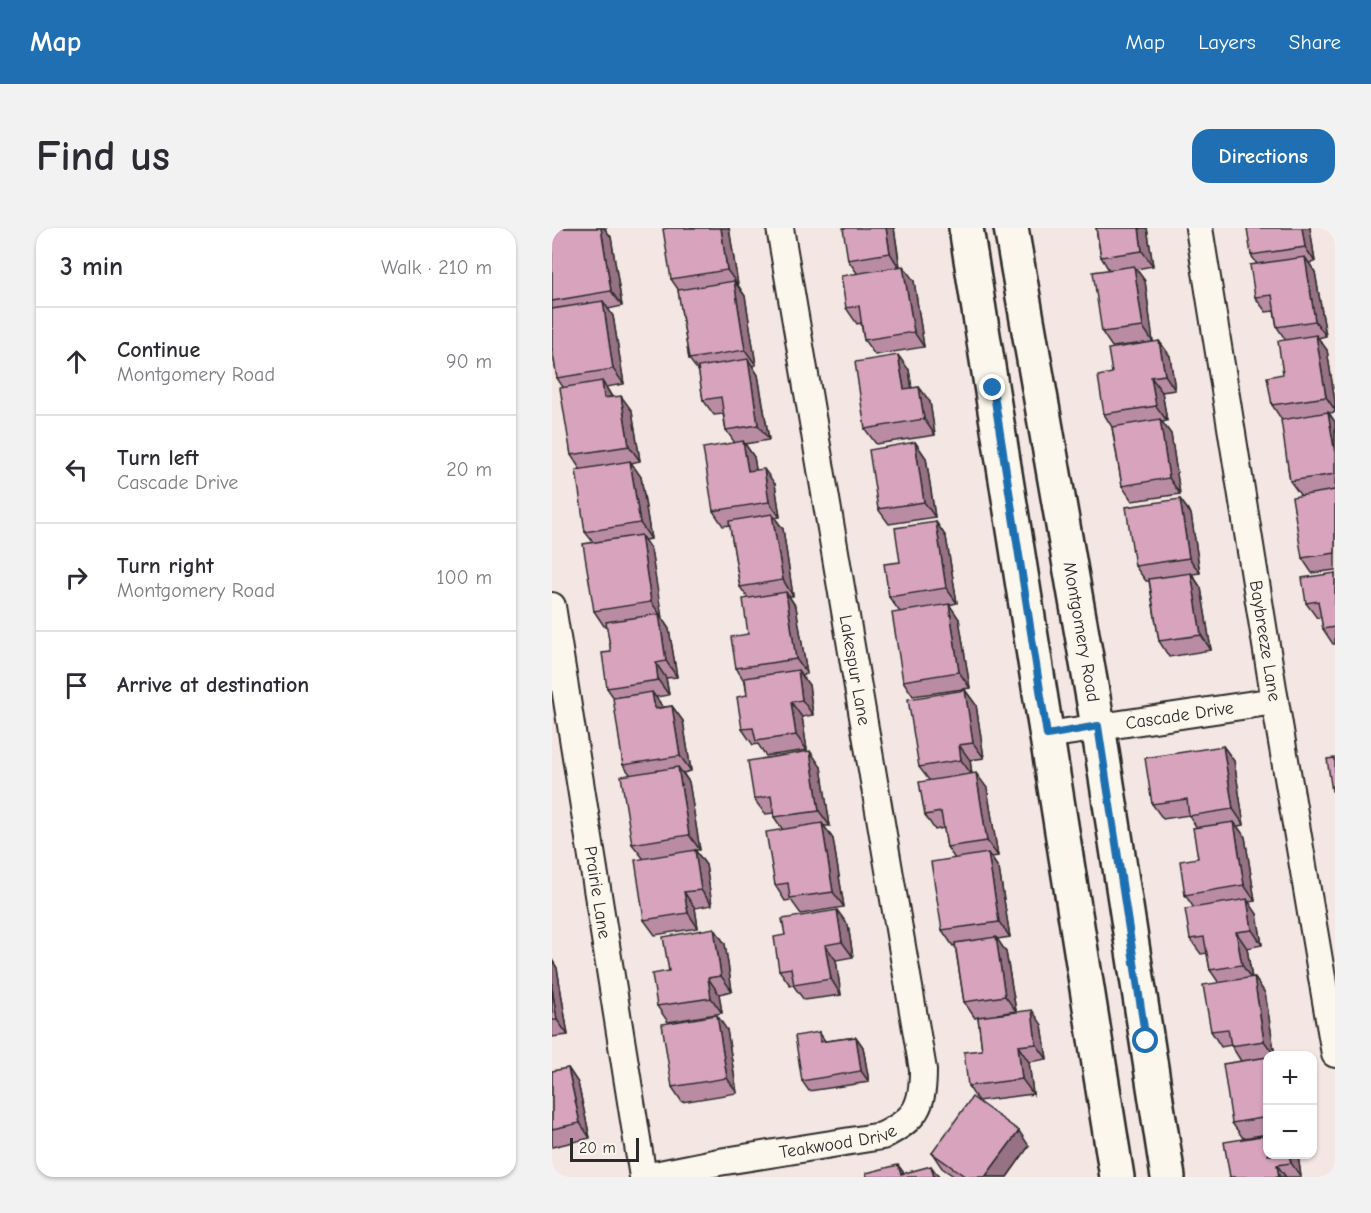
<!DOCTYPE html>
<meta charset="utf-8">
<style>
:root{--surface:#fff;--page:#f2f2f3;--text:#2b2b33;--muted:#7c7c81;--line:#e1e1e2;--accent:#1f6fb2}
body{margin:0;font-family:"Comic Neue",sans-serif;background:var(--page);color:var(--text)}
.controls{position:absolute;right:18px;bottom:18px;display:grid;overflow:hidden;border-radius:12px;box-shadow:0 2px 4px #0004}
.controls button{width:54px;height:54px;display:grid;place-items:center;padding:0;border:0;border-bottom:2px solid var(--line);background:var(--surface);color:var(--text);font:30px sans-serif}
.scale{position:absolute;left:18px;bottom:15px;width:69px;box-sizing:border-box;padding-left:6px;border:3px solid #2b2b2b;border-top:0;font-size:16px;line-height:21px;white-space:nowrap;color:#2b2b2b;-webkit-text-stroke:4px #fbf7ec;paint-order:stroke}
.stop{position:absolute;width:18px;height:18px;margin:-14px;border:4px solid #1f6fb2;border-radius:50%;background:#fff}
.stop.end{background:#1f6fb2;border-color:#fff;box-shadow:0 2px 6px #0008}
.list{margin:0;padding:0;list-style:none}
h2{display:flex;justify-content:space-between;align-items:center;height:78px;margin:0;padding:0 24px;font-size:26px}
h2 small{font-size:20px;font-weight:400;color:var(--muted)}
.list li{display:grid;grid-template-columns:39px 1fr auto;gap:18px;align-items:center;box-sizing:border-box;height:108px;padding:0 24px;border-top:2px solid var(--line)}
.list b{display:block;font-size:22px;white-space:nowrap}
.list p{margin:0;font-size:20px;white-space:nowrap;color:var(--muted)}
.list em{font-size:20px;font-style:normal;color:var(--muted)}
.icon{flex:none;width:33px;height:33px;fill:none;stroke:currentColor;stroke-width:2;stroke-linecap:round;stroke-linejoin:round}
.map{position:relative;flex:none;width:783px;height:949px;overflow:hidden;border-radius:18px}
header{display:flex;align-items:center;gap:36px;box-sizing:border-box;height:84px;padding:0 30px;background:var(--accent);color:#fff}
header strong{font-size:28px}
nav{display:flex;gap:33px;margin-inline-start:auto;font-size:21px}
.intro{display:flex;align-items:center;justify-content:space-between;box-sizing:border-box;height:144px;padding:0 36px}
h1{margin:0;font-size:42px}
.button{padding:15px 27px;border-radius:18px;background:var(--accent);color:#fff;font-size:21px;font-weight:700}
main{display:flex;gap:36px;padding:0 36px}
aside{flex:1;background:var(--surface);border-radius:18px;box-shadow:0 2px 4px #0004}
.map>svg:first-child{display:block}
</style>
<header>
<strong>Map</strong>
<nav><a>Map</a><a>Layers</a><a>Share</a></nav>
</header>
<div class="intro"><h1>Find us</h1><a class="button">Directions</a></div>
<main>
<aside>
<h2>3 min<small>Walk · 210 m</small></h2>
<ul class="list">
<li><svg class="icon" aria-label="ahead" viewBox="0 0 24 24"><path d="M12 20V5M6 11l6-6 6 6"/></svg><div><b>Continue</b><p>Montgomery Road</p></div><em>90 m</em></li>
<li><svg class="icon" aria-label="left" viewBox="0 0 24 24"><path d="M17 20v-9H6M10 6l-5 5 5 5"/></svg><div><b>Turn left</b><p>Cascade Drive</p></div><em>20 m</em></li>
<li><svg class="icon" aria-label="right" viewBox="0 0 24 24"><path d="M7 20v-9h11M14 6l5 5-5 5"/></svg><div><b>Turn right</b><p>Montgomery Road</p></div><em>100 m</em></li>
<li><svg class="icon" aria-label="arrive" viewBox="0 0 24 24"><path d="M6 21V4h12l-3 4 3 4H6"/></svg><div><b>Arrive at destination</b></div></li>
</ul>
</aside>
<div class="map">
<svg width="783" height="949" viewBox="0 0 783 949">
<rect width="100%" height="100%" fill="#f4e6e3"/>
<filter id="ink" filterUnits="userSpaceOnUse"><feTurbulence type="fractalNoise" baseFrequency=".0167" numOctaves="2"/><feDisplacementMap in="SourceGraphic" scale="12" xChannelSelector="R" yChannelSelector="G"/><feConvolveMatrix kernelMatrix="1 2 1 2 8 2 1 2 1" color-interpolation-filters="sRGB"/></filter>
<g filter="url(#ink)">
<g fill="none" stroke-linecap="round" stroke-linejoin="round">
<defs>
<g id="street">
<path id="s1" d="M647,0L723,473L783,826"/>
<path id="s2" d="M0,378L91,949"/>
<path id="s3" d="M495,507L723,473"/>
<path id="s4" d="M93,949L167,934L330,908C364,891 371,879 371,842L228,0"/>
</g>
<g id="secondary">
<path d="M414,0L565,949"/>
<path id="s5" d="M459,0L546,498L616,949"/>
</g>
</defs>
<!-- street casing -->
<use href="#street" stroke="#2b2b2b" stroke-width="30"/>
<!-- secondary casing -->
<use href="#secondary" stroke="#2b2b2b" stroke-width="38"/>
<!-- street -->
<use href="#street" stroke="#fbf7ec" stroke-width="26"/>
<!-- secondary -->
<use href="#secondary" stroke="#fbf7ec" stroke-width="33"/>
</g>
<!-- wall -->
<g fill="#b98ca3" stroke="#2b2b2b" stroke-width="1.5">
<path d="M0,0H54L53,1L59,9L70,78L56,81L61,88L72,156L54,159L60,169L80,183L88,233L79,235L89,249L99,311L92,312L99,322L109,389L117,401L125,449L114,450L117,467L104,469L111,479L120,478L131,493L139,543L131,545L137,554L148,622H143L154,637L160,677L143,680L146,700L103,707L92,692L91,630L80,616L78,546L71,537L62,470L55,460L59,424L55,398H52L42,383L41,314L33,304L28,241L19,227L11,159L5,150L0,120Z"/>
<path d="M116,0H177L186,57L193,68L204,137L200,138L206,147L217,212L193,216L202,229L204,242L223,256L228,289L223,290L231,301L241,368H237L244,379L255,446L249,447L257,457L261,487L250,489L255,522L214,528L206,516L201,517L190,501L195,467L193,454L184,440L196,406V370L188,359L178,297L171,298L161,283L183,215L174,202L171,186L162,187L151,172L147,144L137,131L126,61L119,51Z"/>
<path d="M342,0L348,38L362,53L372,119L323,127L312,112L309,95L305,96L294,80L305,45L296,32Z"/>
<path d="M544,0H595L601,38L584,41L593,53L601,114L560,119L550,104L557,42L549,29Z"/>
<path d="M758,0L763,34L757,35L763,44L774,108L766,110L775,122L783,174V184L777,185L783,194V342L760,345L750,330L749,268L738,253L730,192L720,177L731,146L733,111L725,99L722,83L714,84L703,69L705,36L699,27Z"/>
<path d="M607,113L618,128L623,162L610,164L615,193L610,194L619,206L628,266L580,273L570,258L560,199L552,186L560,145Z"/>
<path d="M357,142L360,160L367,159L378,174L383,207L324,216L313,201Z"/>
<path d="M363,214L374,230L383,289L337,296L326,281Z"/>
<path d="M628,271L639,286L648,345L640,346L649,360L659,422L617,429L607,413L597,353H594L583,338Z"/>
<path d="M384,294L394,309L405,375L397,377L407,391L418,460L361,468L351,453L348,384L337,369L348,334Z"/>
<path d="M783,345V416H781L771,401L769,389L765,390L754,375Z"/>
<path d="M413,462L424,477L432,530L418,532L420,546L435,560L446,628L439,629L447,641L458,709L445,711L454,724L464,783L445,786L490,797L495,831L477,834L481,866L426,873L416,858L430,822L426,789L423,790L412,774L403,717L401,718L390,702L403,631L395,619L392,600L383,602L373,587L377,552L367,539Z"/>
<path d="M671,518L682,533L692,597L685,598L693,609L703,673L696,674L705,686L710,717L695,720L700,750L702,749L713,765L723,828H716V906L691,910L680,895L689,833L679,817L669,819L659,803L667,755L658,742L655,725L649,726L638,711L642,680L633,667L646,630L645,600L637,587L611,591L600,576Z"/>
<path d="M269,539L278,598H272L281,611L292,679L249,686L239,672L233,673L223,657L231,602L222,589V585L213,586L202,571Z"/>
<path d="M296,697L301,729L284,732L289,767L252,772L241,757H238L227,742Z"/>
<path d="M162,700L173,716L180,763L167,766L170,785L116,794L105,778L117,743Z"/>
<path d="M0,732L5,740L16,807L0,809Z"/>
<path d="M175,802L185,865L130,874L120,859Z"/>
<path d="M267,804L273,813L304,809L311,819L317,854L257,863L250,853Z"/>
<path d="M16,840L26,855L38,910L0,919V843Z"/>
<path d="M477,918L455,949H403L390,940L380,925Z"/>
<path d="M716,927H746L749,949H678Z"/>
</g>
<!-- shaded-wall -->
<g fill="#967284" stroke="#2b2b2b" stroke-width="1.5">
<path d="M49,0H52L59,9L70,78L59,63Z"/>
<path d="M169,0H177L186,57L175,42Z"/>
<path d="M334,0H342L348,41L338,25Z"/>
<path d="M587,0H595L601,38L590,23Z"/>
<path d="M750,0H758L763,34L753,19Z"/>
<path d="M753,29L763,44L774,108L763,93Z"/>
<path d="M351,38L362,53L372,119L362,104Z"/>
<path d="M582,38L593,53L601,114L591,99Z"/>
<path d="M182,53L193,68L204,137L193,122Z"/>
<path d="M51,73L61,88L72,156L61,141Z"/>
<path d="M764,107L775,122L783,174V182L774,169Z"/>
<path d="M607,113L618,128L623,162L613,147Z"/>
<path d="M346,127L357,142L362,176L352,161Z"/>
<path d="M196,131L206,147L217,212L206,197Z"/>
<path d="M599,149L610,164L615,193L604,178Z"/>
<path d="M50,153L60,169L52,170Z"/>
<path d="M367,159L378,174L383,207L372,191Z"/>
<path d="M69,168L80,183L88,233L77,218Z"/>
<path d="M776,184L783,194V226Z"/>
<path d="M608,191L619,206L628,266L617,250Z"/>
<path d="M191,213L202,229L207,259L196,243Z"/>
<path d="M363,214L374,230L383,289L372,274Z"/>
<path d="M78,233L89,249L99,311L88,295Z"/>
<path d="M212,241L223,256L228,289L217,274Z"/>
<path d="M628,271L639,286L648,345L637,330Z"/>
<path d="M220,286L231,301L241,368L231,352Z"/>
<path d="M384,294L394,309L405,375L394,360Z"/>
<path d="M89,307L99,322L110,389L99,374Z"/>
<path d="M639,345L649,360L659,422L649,407Z"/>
<path d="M234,364L244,379L255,446L244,431Z"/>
<path d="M397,376L407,391L418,460L407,444Z"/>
<path d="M107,386L117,401L125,449L114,433Z"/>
<path d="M104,435L114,450L117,467L106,452Z"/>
<path d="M246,442L257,457L261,487L250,472Z"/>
<path d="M413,462L424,477L432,530L421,515Z"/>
<path d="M100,464L111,479L103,481Z"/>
<path d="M239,474L250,489L255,522L244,507Z"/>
<path d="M120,478L131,493L139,543L128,528Z"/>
<path d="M407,517L418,532L420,547L409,532Z"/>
<path d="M671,518L682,533L692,597L681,581Z"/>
<path d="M258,523L269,539L278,598L267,583Z"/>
<path d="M126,539L137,554L148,622L137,607Z"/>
<path d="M424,545L435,560L446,628L435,613Z"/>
<path d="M682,594L693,609L703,673L692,657Z"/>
<path d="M270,595L281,611L292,679L281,664Z"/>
<path d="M143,622L154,637L160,677L149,662Z"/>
<path d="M436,625L447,641L458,709L447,694Z"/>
<path d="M132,664L143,680L146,700L136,685Z"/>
<path d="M695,671L705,686L710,717L700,702Z"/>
<path d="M285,682L296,697L301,729L290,714Z"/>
<path d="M162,700L173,716L180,763L169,748Z"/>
<path d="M684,704L695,720L700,752L690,737Z"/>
<path d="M444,709L454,724L464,783L453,768Z"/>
<path d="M273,717L284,732L289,767L279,751Z"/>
<path d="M0,732L5,740L16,807L5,792L0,760Z"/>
<path d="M702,749L713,765L723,828L712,813Z"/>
<path d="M156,750L167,766L170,785L159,770Z"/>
<path d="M480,782L490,797L495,831L484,816Z"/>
<path d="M165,787L175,802L185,865L175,850Z"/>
<path d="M267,804L274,815L268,814Z"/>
<path d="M304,809L311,819L317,854L309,843Z"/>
<path d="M466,818L477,834L481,866L470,851Z"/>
<path d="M16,840L26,855L38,910L28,895Z"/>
<path d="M712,859L716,864V881Z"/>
<path d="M467,903L477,918L455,949H433Z"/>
<path d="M737,927H746L749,949L739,935Z"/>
<path d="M346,937L355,949L349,946Z"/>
<path d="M725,937L734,949H727Z"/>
<path d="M379,938L387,949H382Z"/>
</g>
<!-- building -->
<g fill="#d7a3bd" stroke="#2b2b2b" stroke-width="1.5">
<path d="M11,0H49L59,63L0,73V2Z"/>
<path d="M116,0H169L175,42L119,51L111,1Z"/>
<path d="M291,0H334L338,25L296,32Z"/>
<path d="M544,0H587L590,23L549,29Z"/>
<path d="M695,0H750L753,19L699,27Z"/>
<path d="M753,29L763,93L725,99L720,67L703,69L698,37Z"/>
<path d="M351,38L362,104L312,112L307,78L294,80L289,48Z"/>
<path d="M582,38L591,99L550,104L541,44Z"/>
<path d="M182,53L193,122L137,131L126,62Z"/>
<path d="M51,73L61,141L5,150L0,120V81Z"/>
<path d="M764,107L774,169L720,177L715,149L731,146L726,113Z"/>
<path d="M607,113L613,147L599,149L604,178L552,186L546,148L560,145L556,121Z"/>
<path d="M346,127L352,161L367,159L372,191L313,201L303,134Z"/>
<path d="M196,131L206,197L174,202L169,169L151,172L146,139Z"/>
<path d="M50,153L52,170L69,168L77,218L19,227L8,160Z"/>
<path d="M776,184L783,226V246L738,253L729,192Z"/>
<path d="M608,191L617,250L570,258L560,199Z"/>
<path d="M191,213L196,243L212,241L217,274L161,283L151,220Z"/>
<path d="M363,214L372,274L326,281L317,222Z"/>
<path d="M78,233L88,295L33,304L24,242Z"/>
<path d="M783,262V325L750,330L740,269Z"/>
<path d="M628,271L637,330L583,338L574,279Z"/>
<path d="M220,286L231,352L188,359L177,293Z"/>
<path d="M384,294L394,360L337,369L332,336L348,334L343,300Z"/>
<path d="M89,307L99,374L42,383L31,316Z"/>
<path d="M639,345L649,407L607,413L597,351Z"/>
<path d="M783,345V399L771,401L766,373L754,375L750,350Z"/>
<path d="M234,364L244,431L184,440L179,409L196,406L191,371Z"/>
<path d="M397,376L407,444L351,453L340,385Z"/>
<path d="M107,386L114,433L104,435L106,452L55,460L50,425L59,424L54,394Z"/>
<path d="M246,442L250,472L239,474L244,507L204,513L201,500L190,501L185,469L195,467L193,450Z"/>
<path d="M413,462L421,515L407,517L409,532L367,539L356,471Z"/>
<path d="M100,464L103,481L120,478L128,528L71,537L61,470Z"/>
<path d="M671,518L681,581L637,588L635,571L600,576L593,530Z"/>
<path d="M258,523L267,583L222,589L219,568L202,571L196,533Z"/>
<path d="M783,530V562L780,563L775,531Z"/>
<path d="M126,539L137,607L80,616L69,548Z"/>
<path d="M424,545L435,613L395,619L389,584L373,587L367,554Z"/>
<path d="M682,594L692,657L633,667L628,633L646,630L641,600Z"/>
<path d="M270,595L281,664L238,670L236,655L223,657L214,604Z"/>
<path d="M143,622L149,662L132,664L136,685L92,692L83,632Z"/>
<path d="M436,625L447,694L390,702L379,634Z"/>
<path d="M695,671L700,702L684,704L690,737L658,742L652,709L638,711L633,681Z"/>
<path d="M285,682L290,714L273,717L279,751L242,757L239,740L227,742L222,709L233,707L230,691Z"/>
<path d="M162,700L169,748L156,750L159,770L105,778L100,746L117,743L111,709Z"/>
<path d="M444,709L453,768L412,774L403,715Z"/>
<path d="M702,749L712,813L679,818L676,801L659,803L651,757Z"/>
<path d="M0,760L5,792H0Z"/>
<path d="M480,782L484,816L466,818L470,851L416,858L412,824L430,822L426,789Z"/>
<path d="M165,787L175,850L120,859L110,796Z"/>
<path d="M267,804L268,814L304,809L309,843L250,853L243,808Z"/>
<path d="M716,829V859H712L716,881V889L680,895L671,836Z"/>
<path d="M16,840L28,895L0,901V843Z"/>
<path d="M420,869L467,903L433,949H414L380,925Z"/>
<path d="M716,907V927H737L739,935L725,937L727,949H678L672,914Z"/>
<path d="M346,937L349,946L379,938L382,949H315L314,945Z"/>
</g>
</g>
<g fill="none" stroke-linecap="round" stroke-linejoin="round" filter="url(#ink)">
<!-- route -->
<path stroke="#1f6fb2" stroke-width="8" d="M441,160L495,507L546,498L594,813"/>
</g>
<g text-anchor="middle" stroke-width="4.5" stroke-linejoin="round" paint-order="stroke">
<!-- street labels -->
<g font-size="18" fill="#2b2b2b" stroke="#fbf7ec">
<text dy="6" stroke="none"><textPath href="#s5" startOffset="410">Montgomery Road</textPath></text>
<text dy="6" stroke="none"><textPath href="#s1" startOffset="418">Baybreeze Lane</textPath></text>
<text transform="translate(303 442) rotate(80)" y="6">Lakespur Lane</text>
<text dy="6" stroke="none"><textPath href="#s3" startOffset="134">Cascade Drive</textPath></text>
<text dy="6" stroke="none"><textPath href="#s2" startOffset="290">Prairie Lane</textPath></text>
<text dy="6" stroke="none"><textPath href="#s4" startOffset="196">Teakwood Drive</textPath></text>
</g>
</g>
</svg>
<div class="controls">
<button>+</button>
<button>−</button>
</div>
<div class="scale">20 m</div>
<div class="stop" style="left:594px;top:813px"></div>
<div class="stop end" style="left:441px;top:160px"></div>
</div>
</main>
